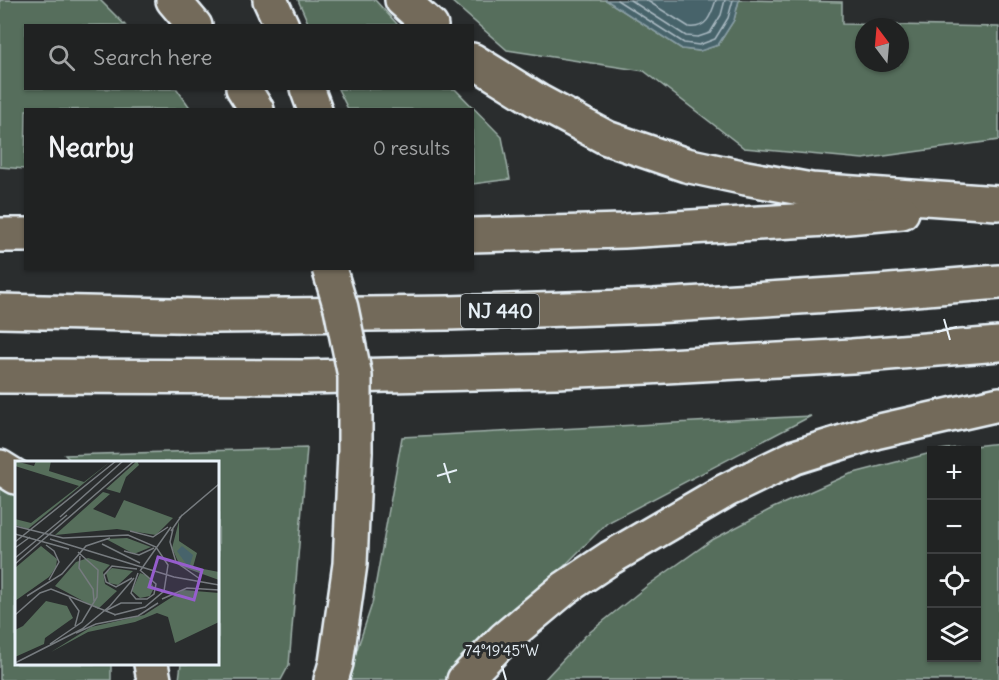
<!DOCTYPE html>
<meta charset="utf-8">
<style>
:root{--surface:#202222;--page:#282a2a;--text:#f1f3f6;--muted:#a2a4a5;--line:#3d3f40}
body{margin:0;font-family:Delius,sans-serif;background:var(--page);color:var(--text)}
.controls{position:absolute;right:18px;bottom:18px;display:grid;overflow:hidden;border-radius:0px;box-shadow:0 2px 4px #0004}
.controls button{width:54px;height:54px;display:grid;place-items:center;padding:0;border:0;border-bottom:2px solid var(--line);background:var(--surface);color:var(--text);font:30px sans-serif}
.compass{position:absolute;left:855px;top:18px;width:54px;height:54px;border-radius:50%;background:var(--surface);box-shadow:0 2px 4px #0004;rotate:344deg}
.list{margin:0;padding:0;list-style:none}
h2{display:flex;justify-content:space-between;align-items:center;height:78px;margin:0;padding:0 24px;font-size:26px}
h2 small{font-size:20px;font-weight:400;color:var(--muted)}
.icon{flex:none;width:33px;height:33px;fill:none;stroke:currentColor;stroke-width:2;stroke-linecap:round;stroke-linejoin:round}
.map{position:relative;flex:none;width:999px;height:680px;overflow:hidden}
.search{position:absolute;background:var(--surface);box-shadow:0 2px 4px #0004;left:24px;top:24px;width:450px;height:66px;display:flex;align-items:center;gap:15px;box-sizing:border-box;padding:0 21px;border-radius:0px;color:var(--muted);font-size:22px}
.panel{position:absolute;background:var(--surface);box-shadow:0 2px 4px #0004;left:24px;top:108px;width:450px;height:162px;border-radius:0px}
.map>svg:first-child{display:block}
</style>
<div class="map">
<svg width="999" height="680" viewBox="0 0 999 680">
<rect width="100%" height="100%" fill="#2a2d2e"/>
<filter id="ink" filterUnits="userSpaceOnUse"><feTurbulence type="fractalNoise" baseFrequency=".0167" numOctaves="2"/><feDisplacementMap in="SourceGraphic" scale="12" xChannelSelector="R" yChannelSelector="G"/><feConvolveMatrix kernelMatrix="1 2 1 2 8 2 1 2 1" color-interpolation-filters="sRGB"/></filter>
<g filter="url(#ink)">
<!-- green -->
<g fill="#566e5b" stroke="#9fb0aa" stroke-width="1.5" fill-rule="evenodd">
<path d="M0,0H100L125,25L26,26V88L177,89L191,109L26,110L25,169L0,167Z"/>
<path d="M298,0H375L398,25H309Z"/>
<path d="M450,0H606L682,49L699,51L718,45L734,20L739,0L842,2V24L999,27V140L863,159L744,148L644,71L507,50ZM864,27H900V63H864Z"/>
<path d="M338,89H455L502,137L510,179L473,184L472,110L348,109Z"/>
<path d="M811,416L607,523L451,680H347L372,604L402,437Z"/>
<path d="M999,443V680H544L585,636L647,586L712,540L773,508L850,474L931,453L932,658H976V450H939Z"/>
<path d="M307,448L289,665L281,680H179L181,664H218V462H72L65,455Z"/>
<path d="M0,486L16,493V664H111V680H0Z"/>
</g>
<!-- water -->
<path fill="#47636b" stroke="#879ca3" stroke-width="1.5" d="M606,0H739L734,20L718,45L700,51L682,49Z"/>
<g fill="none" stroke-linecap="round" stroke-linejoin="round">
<!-- shore -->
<g stroke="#a8b8c0" stroke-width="1.5">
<path d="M617,0L684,43L699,45L715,39L728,18L733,0"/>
<path d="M630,0L686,36L698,37L710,33L721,15L725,0"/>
<path d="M646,0L689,27C707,29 711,15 716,0"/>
</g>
<defs>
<g id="highway">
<path d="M173,0L195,26"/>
<path d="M270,0L282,26"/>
<path d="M402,0L431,26"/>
<path d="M472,60L538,101L607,138L686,165L746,178L811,190L997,203"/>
<path d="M243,88L257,110"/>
<path d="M307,88L315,110"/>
<path d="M0,235H26"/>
<path d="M472,235L624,231L826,219L902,212"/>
<path d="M0,311L215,316L448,313L654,306L878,292L999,282"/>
<path d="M0,376L304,377L557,371L647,367L852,356L999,344"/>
<path d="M0,467L16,477"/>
<path d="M151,664L154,680"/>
<path d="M331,680L336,663L350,564L355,452"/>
<path d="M464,680L504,639L565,588L610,558L725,491L795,457L875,432L999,404"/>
</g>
</defs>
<!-- highway casing -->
<use href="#highway" stroke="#e8f1f8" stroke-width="38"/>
<!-- highway -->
<use href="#highway" stroke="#736b5a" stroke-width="33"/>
<defs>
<path id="highway-bridge" d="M329,268L341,308L355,376V452"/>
</defs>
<!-- highway-bridge casing -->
<use href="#highway-bridge" stroke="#e8f1f8" stroke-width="38" stroke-linecap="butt"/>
<!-- highway-bridge -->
<use href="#highway-bridge" stroke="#736b5a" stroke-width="33"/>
</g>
</g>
<!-- ticks -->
<path fill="none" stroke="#e8f1f8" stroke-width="2" d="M944,319L950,340M937,332L957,327M444,463L450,483M437,476L457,470M502,666L506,680"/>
<g text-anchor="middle" stroke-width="6" stroke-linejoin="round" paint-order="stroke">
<!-- shield labels -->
<rect fill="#2a2d2e" stroke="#afb6bb" stroke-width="1.5" x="461" y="294" width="78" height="34" rx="4.5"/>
<g font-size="20" font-weight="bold" fill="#e8f1f8">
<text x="500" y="318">NJ 440</text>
</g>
</g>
<!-- overview -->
<g transform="translate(15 461)">
<rect width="204" height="204" fill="#2a2d2e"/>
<path d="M0,0L19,5L21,0H36L34,10L69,21L96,0L13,68L0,64V58L16,62L64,25L0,5ZM122,0L124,4L111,16L105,32L91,28ZM88,31L95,33L78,48L100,57L109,39L158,57L141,74L102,68L40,74ZM164,60V80L182,92L178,106L204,111V119L165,105L157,87ZM112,77L136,86L119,93L91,78ZM26,85L42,98L41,106L34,116L0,140V107ZM73,97L95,104L88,111L90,123L102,130L83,148L40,125L61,101ZM97,107L118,110L103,124L94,122L91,112ZM125,112L133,115L139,127L135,135L125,137L117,130ZM168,129L204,132V161L160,182L153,156L142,152L120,161L73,171L36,191L76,166L129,154ZM31,140L52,145L58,157L30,177L29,183L0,196V169L8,165Z" fill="#566e5b"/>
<path d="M167,85L178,94L174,107L162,90Z" fill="#47636b"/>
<path fill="none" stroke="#767b7f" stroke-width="1.5" d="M45,56L108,0M164,57L204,23M0,65L48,77L113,74L141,86L153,104L149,130L130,146L99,154M158,68L155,81L161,101L185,118M115,70L138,76L153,66M156,70L167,54M0,73L54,88M35,78L159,116L204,124M0,81L101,0M87,83L125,102M31,84L39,90L44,101L34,119M0,87L15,76M109,90L124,94L139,87M65,95L64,107L78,128L79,140M0,97L52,54M0,103L119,0M125,110L156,66M123,112L116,132L121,138H132L139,133L141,123L126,110M117,117L101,126L91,121L89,114L97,105L122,108M12,135L47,113L71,85L95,77M54,136L64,150L60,165M147,138L172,127L204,129M90,150L106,142H127M0,154L25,132L36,128L101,154M61,172L81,163L123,155L143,142M35,183L67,161L82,136L83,109L63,91M0,202L67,168L95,145L119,117"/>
<path fill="#965dcd" fill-opacity="0.15" stroke="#965dcd" stroke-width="3" d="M143,96L187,109L179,139L134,126Z"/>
<rect width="204" height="204" fill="none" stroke="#e8f1f8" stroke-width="3"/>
</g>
<g font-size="15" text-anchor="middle" fill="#e8f1f8" stroke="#2a2d2e" stroke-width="6" stroke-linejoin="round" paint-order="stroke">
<text x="502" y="656">74°19'45"W</text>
</g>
</svg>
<div class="controls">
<button>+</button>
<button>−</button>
<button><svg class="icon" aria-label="locate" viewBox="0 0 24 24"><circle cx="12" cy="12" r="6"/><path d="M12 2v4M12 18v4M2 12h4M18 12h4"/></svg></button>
<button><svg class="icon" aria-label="layers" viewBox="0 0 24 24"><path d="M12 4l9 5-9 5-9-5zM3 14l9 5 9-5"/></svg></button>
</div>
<svg class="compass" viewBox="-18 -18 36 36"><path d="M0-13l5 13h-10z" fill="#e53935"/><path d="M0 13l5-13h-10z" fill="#a2a4a5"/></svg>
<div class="search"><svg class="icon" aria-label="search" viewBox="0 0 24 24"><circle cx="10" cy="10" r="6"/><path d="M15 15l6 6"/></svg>Search here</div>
<section class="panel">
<h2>Nearby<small>0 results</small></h2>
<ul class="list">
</ul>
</section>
</div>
